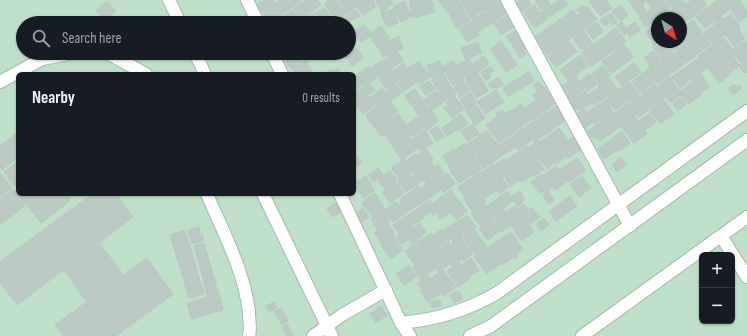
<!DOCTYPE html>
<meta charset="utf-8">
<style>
:root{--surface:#171b24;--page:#242831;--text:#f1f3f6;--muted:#9ea1a6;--line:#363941}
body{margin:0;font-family:"Sofia Sans Condensed",sans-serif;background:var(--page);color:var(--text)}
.controls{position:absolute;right:12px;bottom:12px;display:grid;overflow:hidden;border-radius:6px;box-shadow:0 1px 3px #0004}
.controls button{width:36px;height:36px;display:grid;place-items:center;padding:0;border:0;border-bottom:1px solid var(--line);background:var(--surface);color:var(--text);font:20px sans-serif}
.compass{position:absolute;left:651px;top:12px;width:36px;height:36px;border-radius:50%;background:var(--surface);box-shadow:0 1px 3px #0004;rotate:143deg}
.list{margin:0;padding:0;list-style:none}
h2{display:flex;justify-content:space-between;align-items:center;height:52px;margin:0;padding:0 16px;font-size:17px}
h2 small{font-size:13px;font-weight:400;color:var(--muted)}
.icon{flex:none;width:22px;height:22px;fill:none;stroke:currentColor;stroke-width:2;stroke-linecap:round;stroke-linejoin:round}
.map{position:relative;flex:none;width:747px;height:336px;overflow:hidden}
.search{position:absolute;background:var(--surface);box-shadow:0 1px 3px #0004;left:16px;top:16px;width:340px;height:44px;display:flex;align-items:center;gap:10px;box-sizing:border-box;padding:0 14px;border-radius:22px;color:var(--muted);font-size:15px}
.panel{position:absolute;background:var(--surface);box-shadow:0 1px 3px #0004;left:16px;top:72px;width:340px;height:124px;border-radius:6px}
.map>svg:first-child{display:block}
</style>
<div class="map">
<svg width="747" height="336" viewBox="0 0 747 336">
<rect width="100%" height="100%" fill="#e6efeb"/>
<!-- green -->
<path fill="#bfe0c8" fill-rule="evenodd" d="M0,0H747V336H0ZM657,18H681V42H657ZM23,23H349V53H23ZM18,74H354V194H18ZM702,255H732V321H702Z"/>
<!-- building -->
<g fill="#bbcac4" stroke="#b8c9c2">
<path d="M264,0H273L274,2L261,12L256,5Z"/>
<path d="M279,0H287L293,7L270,23L262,12Z"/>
<path d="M289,0H302L294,7Z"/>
<path d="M306,0H317L321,5L300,20L293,9Z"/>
<path d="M329,0H336L347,13L337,21L324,4Z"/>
<path d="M339,0H354L358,6L347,13Z"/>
<path d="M355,0H375L373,2L376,6L363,15L358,8L360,7Z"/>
<path d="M378,0H390L393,4L382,12L376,2Z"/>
<path d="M415,0H432L435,12L413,18L409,1Z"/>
<path d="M438,0H458L463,7L451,16Z"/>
<path d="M460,0H476V1L465,8Z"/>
<path d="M479,0H500V1L483,12L477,2Z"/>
<path d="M520,0H528L531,5L519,14L513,5Z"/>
<path d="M537,0H547L550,4L541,10L535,1Z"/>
<path d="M559,0H564L568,4L557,12L552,5Z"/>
<path d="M590,0H606L595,9L589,1Z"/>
<path d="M606,0L612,8L600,16L595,9Z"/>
<path d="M628,0H648L635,10Z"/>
<path d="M649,0H664L670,8L658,17L647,2Z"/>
<path d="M666,0H682L672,8Z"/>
<path d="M692,0H703L707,5L694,15L686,4Z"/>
<path d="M717,0H723L730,9L715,21L706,9Z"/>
<path d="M724,0H742L731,9Z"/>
<path d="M107,1L116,11L106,21L96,11Z"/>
<path d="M404,1L412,16L401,22L393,7Z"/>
<path d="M503,1L509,12L491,24L484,13Z"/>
<path d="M684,1L694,16L682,25L681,18H676L671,10Z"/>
<path d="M476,2L482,11L471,18L465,9Z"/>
<path d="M741,2L747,10V17L739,22L731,10Z"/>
<path d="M534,5L540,13L542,11L547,19L535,28L524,13Z"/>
<path d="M551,5L556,12L549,18L543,11Z"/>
<path d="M583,5L586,8L588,7L597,19L586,27L577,15L580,13L577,10Z"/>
<path d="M621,5L628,15L620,21L612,11Z"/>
<path d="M642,5L646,11L640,16L636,10Z"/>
<path d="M325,8L329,14L319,19L316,13Z"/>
<path d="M394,9L398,23L386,27L381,13Z"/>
<path d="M463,9L470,20L457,28L450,17Z"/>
<path d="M651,9L657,18L646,27L639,18Z"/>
<path d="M705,9L714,22L705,28L695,16Z"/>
<path d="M292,10L298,19L293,23H274Z"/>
<path d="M356,10L360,16L347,23H343L341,19Z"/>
<path d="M573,10L585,28L547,55L535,37Z"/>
<path d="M670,11L675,18H661Z"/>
<path d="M314,13L317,20L312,23H302L300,21Z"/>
<path d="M483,13L490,24L478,32L471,20Z"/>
<path d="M611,13L617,22L613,26L610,22L605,26L600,20Z"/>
<path d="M329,14L334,23H315Z"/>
<path d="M510,14L517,25L501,35L494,24Z"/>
<path d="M731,14L740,27L726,37L715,22L722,17L724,19Z"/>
<path d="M693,20L701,31L690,39L682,28Z"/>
<path d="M471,22L479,35L467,42L459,29Z"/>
<path d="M596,22L603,31L593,39L586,29Z"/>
<path d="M622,22L626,28L621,31L617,25Z"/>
<path d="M635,22L640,30L630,37L628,33L624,35L622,32Z"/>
<path d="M657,23V41L653,43L645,32Z"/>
<path d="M716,24L724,36L712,45L703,33Z"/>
<path d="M364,25L370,32L368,33L370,36L361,42L354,31Z"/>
<path d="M381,26L389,38L377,47L371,39L372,38L370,34Z"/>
<path d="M616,28L626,41L614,50L605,36Z"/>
<path d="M681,28L689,39L678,47L675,42H681Z"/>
<path d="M739,29L745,38L734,46L728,37Z"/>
<path d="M517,30L520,35L510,42L506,36Z"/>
<path d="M584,31L592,43L581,50L573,38Z"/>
<path d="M700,32L710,45L698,53L689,40Z"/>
<path d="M399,36L403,48L383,57L378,46Z"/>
<path d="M520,36L524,42L514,48L511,42Z"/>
<path d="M604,37L614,50L603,58L593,45Z"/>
<path d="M724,38L732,49L719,58L711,47Z"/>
<path d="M501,41L517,65L506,72L491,49Z"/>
<path d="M569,41L577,52L556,67L548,56Z"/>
<path d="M657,41L666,42L673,52L663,60L652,45Z"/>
<path d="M689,41L698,54L686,63L676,50Z"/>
<path d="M744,41L747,45V59L741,63L731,50Z"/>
<path d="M478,42L482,53L465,59L461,48Z"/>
<path d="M667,42H674L678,47L673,50Z"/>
<path d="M523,43L526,48L524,50L526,54L520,58L514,48Z"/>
<path d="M593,44L603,58L591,67L581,53Z"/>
<path d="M624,44L634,57L624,64L614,51Z"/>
<path d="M710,47L718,58L706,66L698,56Z"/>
<path d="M356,48L363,58L352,66L345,56Z"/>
<path d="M397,51L403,60L392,68L386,59Z"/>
<path d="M654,51L660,59L650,66L644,58Z"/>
<path d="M677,51L685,63L672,73L663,61Z"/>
<path d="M730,51L739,65L738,66V67L729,74L718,60Z"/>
<path d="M287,53H305L307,56L290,68L286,62L291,58Z"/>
<path d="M614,53L623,65L611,74L602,61Z"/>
<path d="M580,55L588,66L568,81L560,70Z"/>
<path d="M484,56L489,64L479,71L474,63Z"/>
<path d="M469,58L478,72L466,79L457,65Z"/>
<path d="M699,58L707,68L693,79L685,68Z"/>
<path d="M384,59L392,70L380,78L372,67Z"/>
<path d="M660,59L671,74L658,84L647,69Z"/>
<path d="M306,60L313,74H295L292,68Z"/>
<path d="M453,60L464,78L453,85L442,67Z"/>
<path d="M717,60L729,76L719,83L707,67Z"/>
<path d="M747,60V72L745,74L739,65Z"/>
<path d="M419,61L430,77L420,84L408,68Z"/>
<path d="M440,61L444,73L431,78L427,65Z"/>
<path d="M403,63L410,73L399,80L393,71Z"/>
<path d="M634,63L641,72L622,86L615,77Z"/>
<path d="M603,65L610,76L599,84L592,74Z"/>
<path d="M369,66L378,77L364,87L356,75Z"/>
<path d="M491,66L494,71L489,74L491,77L486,81L481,72Z"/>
<path d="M684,68L692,79L680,88L672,77Z"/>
<path d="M339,69L340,74H328L327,71Z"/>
<path d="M647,70L655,82L640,93L632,81Z"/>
<path d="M392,71L398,81L386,89L379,79Z"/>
<path d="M528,72L534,81L508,97L503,88Z"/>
<path d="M411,73L417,82L404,91L398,83Z"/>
<path d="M478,73L488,91L476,98L466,80Z"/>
<path d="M354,74H355L362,85L354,90Z"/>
<path d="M444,74L450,85L438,91L432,80Z"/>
<path d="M590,74L597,84L587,91L580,81Z"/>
<path d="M701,74L710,87L701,93L692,81Z"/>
<path d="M576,76L584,89L569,101L559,88Z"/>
<path d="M498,77L503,84L496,89L494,87L492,89L488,84Z"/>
<path d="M670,77L682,95L671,103L658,86Z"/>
<path d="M609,78L617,89L606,97L598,86Z"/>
<path d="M463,80L470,90L460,97L453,88Z"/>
<path d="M429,81L435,89L426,95L420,86Z"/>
<path d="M538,81L543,87L537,91L533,85Z"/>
<path d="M630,82L639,94L629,101L620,89Z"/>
<path d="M692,82L701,95L689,104L680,91Z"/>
<path d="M370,84L375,90L369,95L364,88Z"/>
<path d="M396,84L402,92L392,100L386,91Z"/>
<path d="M655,84L665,97L650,107L642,96H644L642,93Z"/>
<path d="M734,84L737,87L740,85L742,88L733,95L728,88Z"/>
<path d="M450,85L456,96L445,101L440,91Z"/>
<path d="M362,87L375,105L363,114L354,103V93Z"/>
<path d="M544,87L547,91L535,99L532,95Z"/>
<path d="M382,88L391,100L379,109L370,98Z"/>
<path d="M599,88L605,98L594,105L588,95Z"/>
<path d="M415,89L422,99L412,106L405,96Z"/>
<path d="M619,89L628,101L615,110L606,99Z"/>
<path d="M496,90L504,102L485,114L477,102Z"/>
<path d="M436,91L437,93L439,92L445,101L432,110L423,100Z"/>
<path d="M548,91L556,103L534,120L525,108Z"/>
<path d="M585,91L592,103L580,111L578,109L574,112L567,103Z"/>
<path d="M470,92L476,101L466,109L460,100Z"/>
<path d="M640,95L650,109L639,117L629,103Z"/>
<path d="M455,97L464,109L452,118L444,108L448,105L446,103Z"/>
<path d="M682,97L687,104L678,111L673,104Z"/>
<path d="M663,99L674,114L660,124L650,110L652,109L651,108Z"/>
<path d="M606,100L613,112L603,119L595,107Z"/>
<path d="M390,101L398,111L386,120L378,110Z"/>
<path d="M422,101L428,109L418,115L413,107Z"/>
<path d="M475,103L485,118L475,125L465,110Z"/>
<path d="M628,103L637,115L622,126L613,114Z"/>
<path d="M521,104L532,119L522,126L512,111Z"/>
<path d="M558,105L567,119L545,135L535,121Z"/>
<path d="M376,107L392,129L382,137L365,115Z"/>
<path d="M430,108L439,121L427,130L418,117Z"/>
<path d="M594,108L602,119L595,124L587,113Z"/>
<path d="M584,109L593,122L583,130L573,117Z"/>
<path d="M502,110L505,113L510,110L522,127L510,135L496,114Z"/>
<path d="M398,113L405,123L394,131L387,121Z"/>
<path d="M650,113L656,122L645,130L639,121Z"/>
<path d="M461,114L468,124L458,132L451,121Z"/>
<path d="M612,114L621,126L600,141L598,138L596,139L594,137L592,138L587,132Z"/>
<path d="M417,117L425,128L413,137L406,126Z"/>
<path d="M497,117L510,135L499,143L486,125Z"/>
<path d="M635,117L647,134L634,143L622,127Z"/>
<path d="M534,121L544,135L535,142L524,127Z"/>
<path d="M451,122L456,130L447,136L441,128Z"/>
<path d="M404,124L411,135L394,148L385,135L393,130L394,132Z"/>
<path d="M473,124L479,133L468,141L461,132Z"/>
<path d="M437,126L444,137L436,141L430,131Z"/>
<path d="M523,128L532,140L519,150L510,138Z"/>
<path d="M559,128L568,140L548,154L540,142Z"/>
<path d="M425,130L433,143L421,151L413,139Z"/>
<path d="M487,130L496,143L488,149L478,136Z"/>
<path d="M622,131L630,143L620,151L611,139Z"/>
<path d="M18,132V157L2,170L0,167V146Z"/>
<path d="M410,137L418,148L402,160L394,149Z"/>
<path d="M478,137L487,149L476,156L467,144Z"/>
<path d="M573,137L582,149L568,158L560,147Z"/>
<path d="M509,138L516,147L505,154L499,145Z"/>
<path d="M538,140L546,152L537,158L529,147Z"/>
<path d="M610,140L618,150L604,159L597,149Z"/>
<path d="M465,143L475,156L465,163L455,150Z"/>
<path d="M497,143L504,154L483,169L476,158Z"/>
<path d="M527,146L535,157L525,164L517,153Z"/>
<path d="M559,147L565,157L556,164L548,154Z"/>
<path d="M426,149L433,159L426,164L419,154Z"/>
<path d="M453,149L463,162L451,170L443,156Z"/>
<path d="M417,153L425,164L415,172L406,161Z"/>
<path d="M516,153L524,164L514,171L507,160Z"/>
<path d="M547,153L554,163L547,169L539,158Z"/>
<path d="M356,155L362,163L354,169V156Z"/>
<path d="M474,157L481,169L472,176L464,164Z"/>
<path d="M621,157L627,165L617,172L612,164Z"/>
<path d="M505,158L513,170L503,177L494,166Z"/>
<path d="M536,158L544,169L533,177L525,165Z"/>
<path d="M577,158L586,170L568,183L559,170Z"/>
<path d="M405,159L413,171L399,180L391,167Z"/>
<path d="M18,161V183L14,186L4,172Z"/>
<path d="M431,162L435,167L438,164L444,173L434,180L424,167Z"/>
<path d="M462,163L470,175L459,183L451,172Z"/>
<path d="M493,164L502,177L492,184L483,172Z"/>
<path d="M523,165L531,176L521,182L514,172Z"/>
<path d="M556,166L566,182L555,190L544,175Z"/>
<path d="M423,167L430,176L419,183L413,174Z"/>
<path d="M378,168L383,175L374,182L368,175Z"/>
<path d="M390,171L397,180L385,189L378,180Z"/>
<path d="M482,171L490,183L480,191L471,178Z"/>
<path d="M513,171L519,180L510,187L505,177Z"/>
<path d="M0,173L12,188L0,197Z"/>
<path d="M410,173L418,184L406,192L398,182Z"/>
<path d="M447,173L455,184L443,193L434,181Z"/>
<path d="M542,174L552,187L544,193L543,191L540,193L531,182Z"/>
<path d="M366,176L374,191L363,198L354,183Z"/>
<path d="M582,176L591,188L579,197L570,184Z"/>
<path d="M430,177L440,191L429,199L421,188L427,184L424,181Z"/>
<path d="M470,178L478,190L466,199L458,187Z"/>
<path d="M502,178L508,187L499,194L493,185Z"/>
<path d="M396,182L404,193L390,203L382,192Z"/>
<path d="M491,183L496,191L485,198L480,191Z"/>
<path d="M418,186L428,199L419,205L410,192Z"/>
<path d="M13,189L25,206L0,225V199Z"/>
<path d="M451,190L458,200L449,206L443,196Z"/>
<path d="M478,191L486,201L472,211L465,200Z"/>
<path d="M507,191L514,200L503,208L497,199Z"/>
<path d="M521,191L524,200L521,201L522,204L517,206L512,195Z"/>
<path d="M549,191L554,201L547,204L543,195Z"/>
<path d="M18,192V194H66L71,200L41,223L17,193Z"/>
<path d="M375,193L385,209L373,218L362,203Z"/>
<path d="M409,193L418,205L409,211L400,199Z"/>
<path d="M92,194H117L133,217L17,305L0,282V262Z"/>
<path d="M442,196L448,206L446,207L450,213L440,219L437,215L439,213L433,203Z"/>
<path d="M570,196L577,206L556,221L549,211Z"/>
<path d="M497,199L505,211L496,218L487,206Z"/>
<path d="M430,200L438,212L433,215L430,212L424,216L418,208Z"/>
<path d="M459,200L467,212L456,220L448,208Z"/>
<path d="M396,202L404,214L393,222L384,210Z"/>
<path d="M401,202L408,211L405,213L399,204Z"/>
<path d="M335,203L341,212L333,217L327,209Z"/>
<path d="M484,203L494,217L481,227L471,213Z"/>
<path d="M524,204L528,210L532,207L540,217L530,224L518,208Z"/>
<path d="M515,206L534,232L522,241L511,226L513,225L504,213Z"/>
<path d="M363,208L369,217L361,222L355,214Z"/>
<path d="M417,209L424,218L413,225L407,216Z"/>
<path d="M383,211L390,221L378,230L371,220Z"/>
<path d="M504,213L512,225L502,232L494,220Z"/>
<path d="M467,215L476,227L464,235L455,223Z"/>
<path d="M406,216L412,225L399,234L393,225Z"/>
<path d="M544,218L549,225L541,231L536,224Z"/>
<path d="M492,220L500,231L487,240L480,229Z"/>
<path d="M388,223L395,234L382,244L374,233Z"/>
<path d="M420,223L426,232L420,237L413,228Z"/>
<path d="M454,223L463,235L453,242L444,230Z"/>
<path d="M412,226L420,238L412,244L403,232Z"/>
<path d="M199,227L200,232L189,236L188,230Z"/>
<path d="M442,229L450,240L441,246L433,235Z"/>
<path d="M474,229L486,246L475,254L463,237Z"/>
<path d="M185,230L204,294L189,298L170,235Z"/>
<path d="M403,232L408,240L402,245L396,237Z"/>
<path d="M511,232L523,249L517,254L518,256L514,259L500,239Z"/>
<path d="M202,233L204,241L192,244L190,237Z"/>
<path d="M431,233L440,247L429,255L419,241Z"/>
<path d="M393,236L403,250L391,259L381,245Z"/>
<path d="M461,237L473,254L463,261L451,244Z"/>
<path d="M499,240L512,258L502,265L489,247Z"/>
<path d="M419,241L428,254L414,264L405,251Z"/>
<path d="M449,242L461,259L452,266L440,249Z"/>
<path d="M204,243L214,278L204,281L194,246Z"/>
<path d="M100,244L123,274L86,301L64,270Z"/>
<path d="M487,247L500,264L487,274L474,256Z"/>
<path d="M439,249L450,264L438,272L428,257Z"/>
<path d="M427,256L435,269L421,279L413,267Z"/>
<path d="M147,258L173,294L116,336H63L55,325Z"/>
<path d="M471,258L479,270L470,276L462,265Z"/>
<path d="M459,262L470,278L458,287L447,271Z"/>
<path d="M409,265L417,276L404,286L396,274Z"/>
<path d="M443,270L456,287L443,296L430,279Z"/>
<path d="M427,275L440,294L428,302L420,291L422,289L417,283Z"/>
<path d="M215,279L216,285L205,288L203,282Z"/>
<path d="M216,286L219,293L207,297L205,289Z"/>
<path d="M459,291L463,299L454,303L450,295Z"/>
<path d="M219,294L223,310L191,319L187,303Z"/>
<path d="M440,300L441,306L432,308L431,302Z"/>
<path d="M274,302L277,308L269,312L266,306Z"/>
<path d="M381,306L387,315L376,323L370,314Z"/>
<path d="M281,308L288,321L282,325L274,312Z"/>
<path d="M287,324L294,336H287L282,327Z"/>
</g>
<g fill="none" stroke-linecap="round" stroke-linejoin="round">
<defs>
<g id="minor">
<path d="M169,0L180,23"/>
<path d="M247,0L258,23"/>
<path d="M507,0L630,226"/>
<path d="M107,53L146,74"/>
<path d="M195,53L205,74"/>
<path d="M272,53L282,74"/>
<path d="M0,82L42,59L73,53"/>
<path d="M207,194C223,232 244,270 249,312C249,320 251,328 249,336"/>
<path d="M263,194L332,336"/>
<path d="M340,194L401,323L410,336"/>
<path d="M721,236L747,277"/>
<path d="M401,323C434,320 468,310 497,293L747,111"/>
<path d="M313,336L342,315L386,290"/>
<path d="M470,336L491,326L747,140"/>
<path d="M582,336L747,217"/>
</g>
</defs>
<!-- minor casing -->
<use href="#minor" stroke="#a8b8b2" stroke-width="14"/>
<!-- minor -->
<use href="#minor" stroke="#fff" stroke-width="12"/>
</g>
</svg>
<div class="controls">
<button>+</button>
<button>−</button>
</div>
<svg class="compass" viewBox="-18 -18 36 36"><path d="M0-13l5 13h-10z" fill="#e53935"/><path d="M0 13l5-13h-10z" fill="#9ea1a6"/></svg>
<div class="search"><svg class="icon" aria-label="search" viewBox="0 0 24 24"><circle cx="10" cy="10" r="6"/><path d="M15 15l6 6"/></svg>Search here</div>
<section class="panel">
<h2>Nearby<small>0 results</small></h2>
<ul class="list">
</ul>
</section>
</div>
